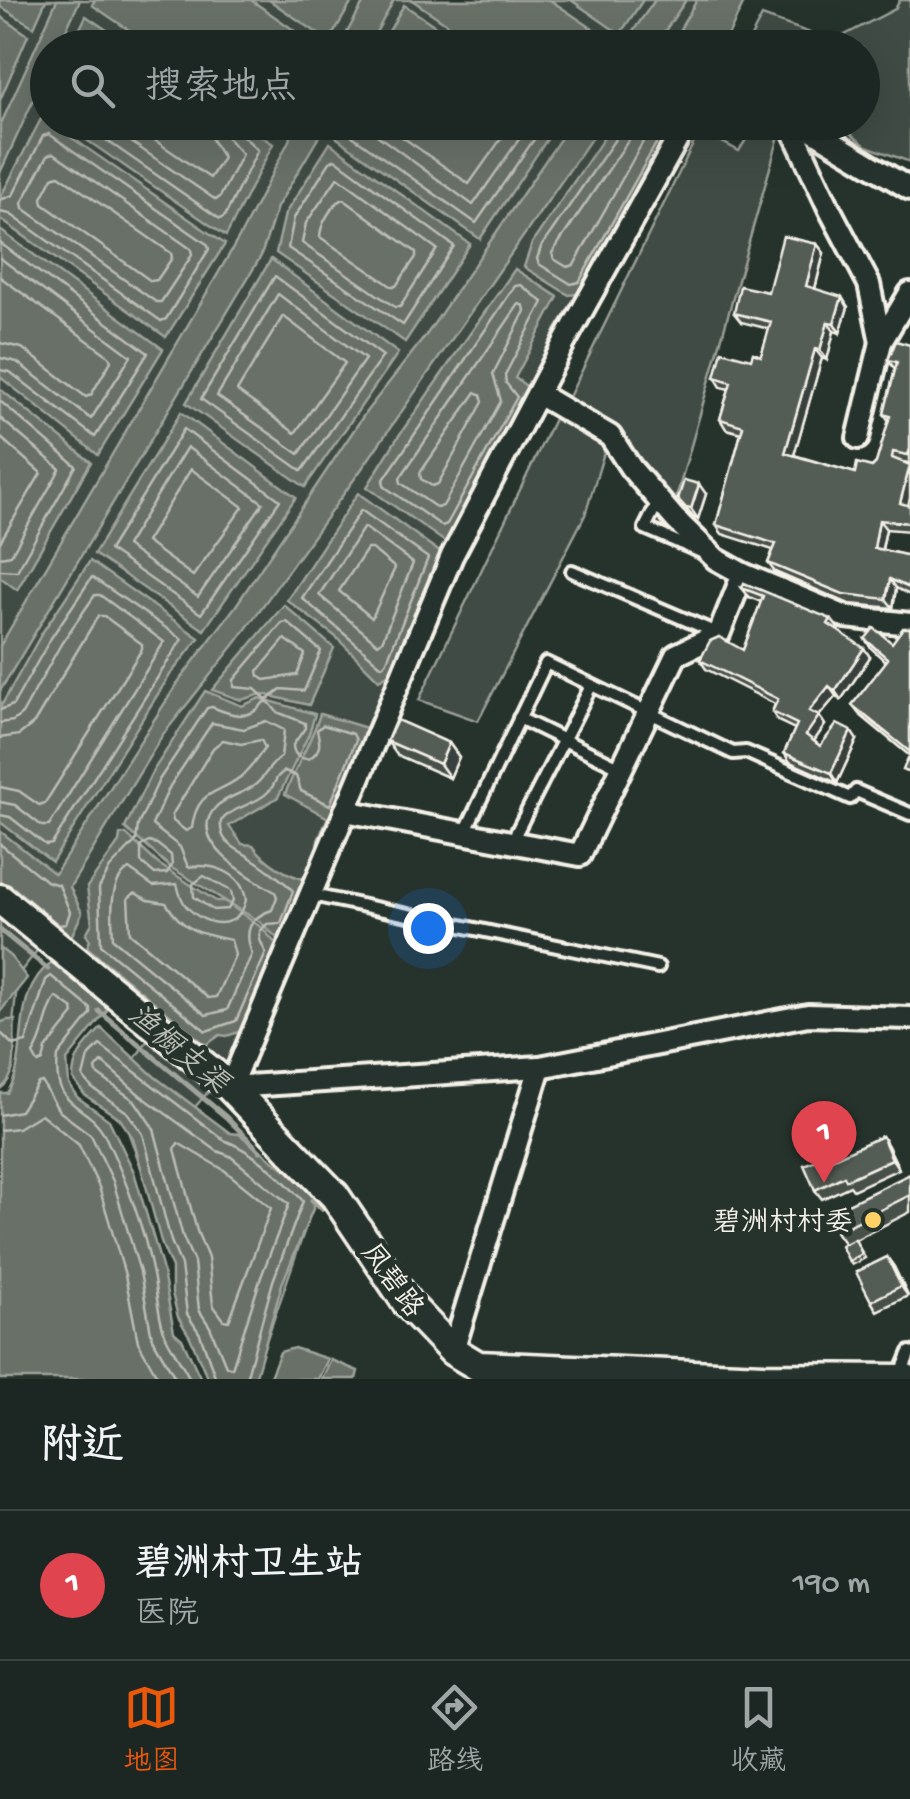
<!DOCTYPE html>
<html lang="zh">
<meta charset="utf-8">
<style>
:root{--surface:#1c2622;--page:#29322f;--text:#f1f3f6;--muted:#a0a5a5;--line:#3a4340;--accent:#ea580c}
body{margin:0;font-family:"Gochi Hand","LXGW WenKai TC",sans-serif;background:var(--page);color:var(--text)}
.you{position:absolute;left:428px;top:928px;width:35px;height:35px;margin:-25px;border:8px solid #fff;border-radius:50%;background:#1a73e8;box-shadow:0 0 0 15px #1a73e833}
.badge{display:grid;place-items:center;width:65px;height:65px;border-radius:50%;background:var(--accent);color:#fff;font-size:32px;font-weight:700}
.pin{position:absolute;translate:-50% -82px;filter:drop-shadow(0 2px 5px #0008)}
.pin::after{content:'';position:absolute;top:52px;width:35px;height:30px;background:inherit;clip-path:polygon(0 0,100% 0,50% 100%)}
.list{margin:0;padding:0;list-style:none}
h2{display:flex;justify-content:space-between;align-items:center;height:130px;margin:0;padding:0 40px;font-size:42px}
h2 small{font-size:32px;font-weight:400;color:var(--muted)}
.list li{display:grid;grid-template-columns:65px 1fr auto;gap:30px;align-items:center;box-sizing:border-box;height:150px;padding:0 40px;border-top:2px solid var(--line)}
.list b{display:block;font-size:38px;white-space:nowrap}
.list p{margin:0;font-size:32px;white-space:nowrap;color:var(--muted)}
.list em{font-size:32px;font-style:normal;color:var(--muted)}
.icon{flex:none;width:55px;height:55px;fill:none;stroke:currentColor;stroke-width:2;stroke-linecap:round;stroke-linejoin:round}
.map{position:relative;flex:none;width:910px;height:1379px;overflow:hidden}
.search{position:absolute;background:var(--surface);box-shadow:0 10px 40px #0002;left:30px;right:30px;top:30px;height:110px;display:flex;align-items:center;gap:25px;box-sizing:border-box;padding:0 35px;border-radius:55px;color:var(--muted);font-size:38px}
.sheet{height:280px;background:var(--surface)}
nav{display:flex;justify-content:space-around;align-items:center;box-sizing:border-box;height:140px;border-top:2px solid var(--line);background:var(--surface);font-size:28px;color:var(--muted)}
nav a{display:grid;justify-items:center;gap:5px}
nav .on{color:var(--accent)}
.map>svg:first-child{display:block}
</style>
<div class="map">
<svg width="910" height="1379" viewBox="0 0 910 1379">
<rect width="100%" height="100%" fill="#26332d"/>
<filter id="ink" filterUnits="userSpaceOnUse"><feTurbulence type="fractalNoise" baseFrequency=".01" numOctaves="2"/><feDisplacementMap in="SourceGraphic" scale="20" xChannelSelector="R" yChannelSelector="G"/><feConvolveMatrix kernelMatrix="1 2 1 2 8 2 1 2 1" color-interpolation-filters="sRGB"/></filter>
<g filter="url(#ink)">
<!-- green -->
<g fill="#414b45" stroke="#9a9e96" stroke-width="2.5">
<path d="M0,0H732L710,47L48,48V122L690,123L556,329L377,703L318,840L311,910L228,1069L195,1107L313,1206L253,1379L213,1366L113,1090L161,1021L50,934L18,975L8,1070L0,1071Z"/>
<path d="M900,0H910V162L866,146L837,123L862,122V48L746,47L762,16L833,41L895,9Z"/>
<path d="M756,123L781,129L675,502L621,434L568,399L700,130L739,151Z"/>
<path d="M554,419L606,446L585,515L478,721L419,700Z"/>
</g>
<!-- water -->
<g fill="#676f68" stroke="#9fa39b" stroke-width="2.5">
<path d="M0,0H46L34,27L0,6Z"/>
<path d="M57,0H80L58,47L48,48L47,70L0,173V126Z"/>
<path d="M95,0H251L318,47H154L92,5Z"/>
<path d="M269,0H353L329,41Z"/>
<path d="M365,0H394L368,47H339Z"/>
<path d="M412,0H550L611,41L606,47H481Z"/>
<path d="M571,0H643L620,34Z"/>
<path d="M655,0H686L654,47H622Z"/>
<path d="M697,0H745L723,47H709L680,29Z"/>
<path d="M404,5L467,47H380Z"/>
<path d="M0,16L28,35L0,100Z"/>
<path d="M86,16L132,47H71Z"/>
<path d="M42,117L225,244L166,337L0,219V198Z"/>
<path d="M62,123H241L273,144L226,236Z"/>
<path d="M298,123H327L277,207L261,256L0,691V646L240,236Z"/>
<path d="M338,123V122L558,123L480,239L337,138L334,129Z"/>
<path d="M571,123H602L363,467L238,640L162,736L70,887L82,913L67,946L0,889V831L55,874L181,678L235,607L366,412L427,334Z"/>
<path d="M614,123H679L584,293L569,295L524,267L532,243Z"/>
<path d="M330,143L470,244L405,342L276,253L285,214Z"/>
<path d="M0,230L163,349L98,455L0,377Z"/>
<path d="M271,259L398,353L305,487L186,403Z"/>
<path d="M515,269L558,297L515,378L532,390L448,544L367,487L398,437Z"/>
<path d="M0,389L91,462L17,590L0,577Z"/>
<path d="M181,412L296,497L204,630L94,554Z"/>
<path d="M358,493L441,553L393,672L379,680L336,637L287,600Z"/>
<path d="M90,561L199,638L170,675L52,862L0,822V708L42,633Z"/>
<path d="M284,605L334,648L309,705L262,694L241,700L212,690Z"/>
<path d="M205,691L242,706L260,698L315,714L309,734L278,797L229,826L242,844L253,845C265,862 287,876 308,880L283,938H277L260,922L170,867L125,828L151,774Z"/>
<path d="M320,714L370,729L332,820L285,794C296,766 311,742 320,714Z"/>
<path d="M126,834L157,863L216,901H224L262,928L276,944L275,959L242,1031L227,1036L220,1035L206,1045L87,947L90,940L86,934L92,923L87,887L119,842L120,835Z"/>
<path d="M0,948L11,957L27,978L0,1012Z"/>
<path d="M53,961L108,1009L67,1060L69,1084L77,1097L109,1120L134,1172L162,1267L174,1332L182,1339L201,1379H0V1093H7C32,1057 7,994 53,961Z"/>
<path d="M7,1020H15C12,1042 21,1075 0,1089V1023Z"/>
<path d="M101,1028L155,1077L230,1133L239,1134L286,1170L317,1199L282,1284L255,1379H208L190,1337L178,1317L172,1293V1268L162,1245L133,1138L120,1119L85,1095L73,1079C73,1055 86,1045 101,1028Z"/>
<path d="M294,1348L328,1359L318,1379H269L280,1352Z"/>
<path d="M331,1360L358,1371L356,1379H322Z"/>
</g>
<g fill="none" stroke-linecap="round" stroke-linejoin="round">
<!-- shore -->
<g stroke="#bcbdb5" stroke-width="2.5">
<path d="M80,122L220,219L225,216L258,150L239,132L237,122"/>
<path d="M102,122L216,200L220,197L242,154L228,138L224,122"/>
<path d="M128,122L210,178L223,158L211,138L209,122"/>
<path d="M346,122L348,133L476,223L546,122"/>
<path d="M359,122L473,205L531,122"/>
<path d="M381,122L469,184L513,122"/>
<path d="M622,122L620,132L541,247L537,259L539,264L571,284L579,282L668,122"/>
<path d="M634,122L630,138L552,253L554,259L567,267L574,265L654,122"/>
<path d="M54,153L191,249L192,255L161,302H156L23,208L22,203L48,155Z"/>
<path d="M335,159L454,246L403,325L288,248L294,218L330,162Z"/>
<path d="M59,175L171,253L172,258L157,280L151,281L43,204L42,198L53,177Z"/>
<path d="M338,177L437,249L400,307H395L302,243L306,223Z"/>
<path d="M343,199L416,252V257L396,286H391L320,237C320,225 332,204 343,199Z"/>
<path d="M0,200L13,195L43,136L49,134L207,244L209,249L166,319L161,321L10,214L0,212"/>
<path d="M0,243L148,353L95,437L10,372L0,370"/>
<path d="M0,258L131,356L91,419L17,362L0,358"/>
<path d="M275,276L383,356L302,471L201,399Z"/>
<path d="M0,277L109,356L111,361L91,395L86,397L22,348L0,343"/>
<path d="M521,285L543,302L505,375L506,383L517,397L447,524L442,526L385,487L383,481L515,286Z"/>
<path d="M278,294L365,359L299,454L217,396Z"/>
<path d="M519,304L524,306L525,311L493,374L501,401L443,506L437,508L401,483L400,478Z"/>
<path d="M283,316L345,363L295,433L237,391Z"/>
<path d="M476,392L481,395L483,402L438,484L432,486L421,479L420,473Z"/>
<path d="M0,401L76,466L17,571L0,570"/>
<path d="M0,418L60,469L11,555L0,557"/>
<path d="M184,429L280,500L201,614L109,550Z"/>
<path d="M0,437L41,473L0,542"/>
<path d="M187,447L263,503L198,597L126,546Z"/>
<path d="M191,469L243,507L193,576L146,542Z"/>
<path d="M361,510L428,558L386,663L382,666L302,598Z"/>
<path d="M364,527L413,563L382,641L378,644L319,595Z"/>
<path d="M367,549H372L395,568L372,618L339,591Z"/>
<path d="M287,622L321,651L304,691L281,689L267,700L255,689L234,687V680L282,623Z"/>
<path d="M285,639L305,654L297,675L265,680L259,676L258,671Z"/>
<path d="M264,702H269L277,712L305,723V728L293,745C293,755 301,761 310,758C322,750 320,742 317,730L323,725L353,734L356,740L330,805L301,791L296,776L285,771C274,777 277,782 270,790C257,805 233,806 221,821C219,843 234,847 248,856C259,863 286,882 293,891L281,923L267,924L260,931V940L266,953L236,1021L206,1031L101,945L99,888L110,868L136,841L138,825L159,780L207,708L212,707C231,715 250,722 264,702Z"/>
<path d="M0,710L13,705L51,638L92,577L182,639L52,844L46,845L10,817L0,815"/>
<path d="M266,721L284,730L281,757C269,765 265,777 255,785C243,794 224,797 215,808C185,842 252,878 275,892L277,897L272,910C248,918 244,932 252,954L227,1010L206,1015L113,939C112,917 108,882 129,869L153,886L177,884C179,892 181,901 187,907C206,927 238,932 246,900C242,871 212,863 188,867L180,847L152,825L170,786L212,723L244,729Z"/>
<path d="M0,723L13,721L22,714L61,644L95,595H100L164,642L49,826H42L15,805L0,802"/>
<path d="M0,738L19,735L34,723L98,616H104L142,644V649L45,803L39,805L19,791L0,787"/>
<path d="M223,740L241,744L261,740L265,748C259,755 253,766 245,773C221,796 197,786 192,828L186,831L173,821L172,815L213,748Z"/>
<path d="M149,842L157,844L171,855L172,865L167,873L155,874L141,862V846Z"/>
<path d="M0,844L46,881L59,885L70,912L66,924L59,925L10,885L0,883"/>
<path d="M204,876L231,891L233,901L228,909L213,910L194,897L193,884Z"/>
<path d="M135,893L148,900L166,903C184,932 201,934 231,940L235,955L216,997L208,998L130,933L128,898Z"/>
<path d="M56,997L73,1009L74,1014L46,1049L43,1061L38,1063L33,1054C45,1038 44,1015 56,997Z"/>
<path d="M0,1032L13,1045L26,1042L46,980L51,976L91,1009V1014L58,1056C51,1113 90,1101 106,1138C126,1180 143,1224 152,1270C157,1291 157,1311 164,1332C167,1342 184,1366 190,1379"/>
<path d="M102,1062L140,1095L217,1151L230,1156L289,1204L261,1277L232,1368L226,1366L210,1327L199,1310L194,1262L183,1237L154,1129L135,1101L97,1074L96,1069Z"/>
<path d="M0,1115L20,1111L38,1083L42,1082L59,1111L91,1135L113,1181L140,1272L152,1338L176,1379"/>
<path d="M0,1130L18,1128L41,1114L79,1145L99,1187L125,1275L138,1342L159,1379"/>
<path d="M178,1143L224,1170L271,1208L229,1321L224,1320L213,1305L208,1258L197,1231L175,1149Z"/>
<path d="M216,1379L200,1334L187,1314L181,1265L171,1241L143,1134L127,1112L92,1088L83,1077L88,1057L100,1045L224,1140C253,1151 282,1178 303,1201L273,1281L246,1379"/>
</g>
<!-- stream -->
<g stroke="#9fa39b" stroke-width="5">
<path d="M0,930L48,969"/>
<path d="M99,1011L226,1117L260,1151"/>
<path d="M312,1200L322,1209"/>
</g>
<defs>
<g id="service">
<path d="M659,500L645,528L701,552"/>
<path d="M572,571L719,634"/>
<path d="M519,718L621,768"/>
<path d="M465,832L546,663L733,753L746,752L850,798L856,791L910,814"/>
<path d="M512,841L591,686"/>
<path d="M312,895L658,967"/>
<path d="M900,1376L910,1352"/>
</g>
<g id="minor">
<path d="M687,122L563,345L452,556L230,1087L540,1067L808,1015L910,1018"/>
<path d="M789,122L830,210L869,284L881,342L910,293"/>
<path d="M799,122L910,189"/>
<path d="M858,438L881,342"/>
<path d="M743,574L846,617L910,624"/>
<path d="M345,811L580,855L676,655L719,634L743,574L716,559L675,519L631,468L610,436L538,394"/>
<path d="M453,1351L540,1067"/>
</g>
<path id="secondary" d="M0,899L230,1087L335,1196L407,1303L453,1351L478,1366L764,1378L906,1379"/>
</defs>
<!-- service casing -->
<use href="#service" stroke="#f4f1e8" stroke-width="18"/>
<!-- minor casing -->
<use href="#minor" stroke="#f4f1e8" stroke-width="28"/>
<!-- secondary casing -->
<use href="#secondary" stroke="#f4f1e8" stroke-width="35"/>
<!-- service -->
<use href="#service" stroke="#26332d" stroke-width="10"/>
<!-- minor -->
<use href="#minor" stroke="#26332d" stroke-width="20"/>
<!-- secondary -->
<use href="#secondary" stroke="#26332d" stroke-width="28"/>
</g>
<!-- wall -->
<g fill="#474f49" stroke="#f4f1e8" stroke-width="2.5">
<path d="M817,244L824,253L815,289L848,307L840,333L834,331L827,360L822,358L794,455L855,473L872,467L876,463L889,421L884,414L895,369L888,360L910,345V463L902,462L910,466V498L908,505L910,506V531L886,529L882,550L910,556V595L896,588L893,608L849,604L775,572L768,563L773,550L722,534L716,525L741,433L726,429L720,419L729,389L721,387L715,377L751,359L761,356L769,329L741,322L734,313L768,292Z"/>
<path d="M706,494L698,519L693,517L678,499Z"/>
<path d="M742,588L831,619L838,628L837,630L870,657L841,700L836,696L819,716L825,725L814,741L820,746L857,740L837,783L790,762L784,753L795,729L778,721L772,712L775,704L706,669L700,660L743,650L761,602L749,597Z"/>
<path d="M910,628V756L859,714L852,705L886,662L871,648L865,639L892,643Z"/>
<path d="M387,741L449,743L459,757L450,778L397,755Z"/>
<path d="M882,1136L888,1146L899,1169L853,1190L850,1186L822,1199L815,1190L824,1163Z"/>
<path d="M910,1174V1212L855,1240L865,1258L852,1265L849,1261L845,1244L836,1232Z"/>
<path d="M887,1257L894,1267L908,1296L877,1311L871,1301Z"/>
</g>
<!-- shaded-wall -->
<g fill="#39403c" stroke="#f4f1e8" stroke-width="2.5">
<path d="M817,244L824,253L813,296L806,286Z"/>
<path d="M842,297L848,307L840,333L834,323Z"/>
<path d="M828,322L834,331L827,360L820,350Z"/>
<path d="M815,349L822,358L792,462L785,453Z"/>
<path d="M910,465V498L906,513L900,503Z"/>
<path d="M699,484L706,494L698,519L691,509Z"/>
<path d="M879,520L886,529L880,558L874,548Z"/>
<path d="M890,579L896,588L893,608L886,599Z"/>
<path d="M864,648L870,657L841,700L835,691Z"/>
<path d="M829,686L836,696L819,716L825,725L812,744L806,735L809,711Z"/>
<path d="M851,731L857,740L837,783L831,773Z"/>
<path d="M449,743L459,757L450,778L440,764Z"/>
<path d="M882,1136L888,1146L899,1169L892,1159Z"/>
<path d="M887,1257L894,1267L908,1296L901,1286Z"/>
</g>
<!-- building -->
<g fill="#525c55" stroke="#f4f1e8" stroke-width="2.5">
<path d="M783,236L817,244L806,286L842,297L834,323L828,322L820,350L815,349L785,453L855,473L857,463L872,467L876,463L890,416L884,414L897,362L888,360L896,341L910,345V449L908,455L893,452L892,458L910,465L900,503L910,506V523L879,520L874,548L910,556V580L907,587L890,579L886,599L843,594L768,563L776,544L716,525L743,426L720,419L731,382L715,377L722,351L751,359L753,353L761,356L771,322L734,313L740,286L768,292Z"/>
<path d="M684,480L699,484L691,509L686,508L678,499Z"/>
<path d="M744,583L831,619L828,624L864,648L835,691L829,686L809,711L819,716L806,735L820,746L837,724L851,731L831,773L784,753L797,724L772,712L778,699L700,660L710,641L719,637L743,650L763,596L742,588Z"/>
<path d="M874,628L892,643L903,628H910V752L852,705L888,659L865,639Z"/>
<path d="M397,720L449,743L440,764L387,741Z"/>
<path d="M908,758H910V773L903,770Z"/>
<path d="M882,1136L892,1159L846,1180L844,1176L815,1190L804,1165L820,1158L823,1163Z"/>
<path d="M910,1174V1195L836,1232L827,1214Z"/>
<path d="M855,1239L862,1254L849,1261L841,1246Z"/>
<path d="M887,1257L901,1286L871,1301L856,1272Z"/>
</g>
</g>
<!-- markers -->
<circle fill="#ffd166" stroke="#26332d" stroke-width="4" cx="873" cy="1220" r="10"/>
<g text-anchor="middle" stroke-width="9" stroke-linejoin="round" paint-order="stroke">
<!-- poi labels -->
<g font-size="28" fill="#f4f1e8" stroke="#26332d" text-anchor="end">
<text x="853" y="1230">碧洲村村委</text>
</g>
<!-- street labels -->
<g font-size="28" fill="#f4f1e8" stroke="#26332d">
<text transform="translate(394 1279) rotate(54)" y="10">凤碧路</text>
</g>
<!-- water labels -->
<g font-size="30" font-style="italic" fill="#bcbdb5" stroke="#26332d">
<text transform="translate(179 1048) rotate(40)" y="10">渔橱支渠</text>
</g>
</g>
</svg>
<div class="you"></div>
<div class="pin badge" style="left:824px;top:1183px;background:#e0444e">1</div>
<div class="search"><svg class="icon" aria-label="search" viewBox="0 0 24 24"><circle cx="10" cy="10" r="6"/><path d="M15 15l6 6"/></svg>搜索地点</div>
</div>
<section class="sheet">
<h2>附近<small></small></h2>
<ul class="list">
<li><span class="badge" style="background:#e0444e">1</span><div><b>碧洲村卫生站</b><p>医院</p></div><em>190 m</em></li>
</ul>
</section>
<nav>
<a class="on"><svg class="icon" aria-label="map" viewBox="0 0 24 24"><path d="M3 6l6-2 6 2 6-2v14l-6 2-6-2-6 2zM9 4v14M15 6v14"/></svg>地图</a>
<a><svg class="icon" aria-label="directions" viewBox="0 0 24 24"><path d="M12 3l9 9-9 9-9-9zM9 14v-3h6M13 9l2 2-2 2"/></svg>路线</a>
<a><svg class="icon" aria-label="saved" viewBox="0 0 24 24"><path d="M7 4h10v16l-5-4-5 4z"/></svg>收藏</a>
</nav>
